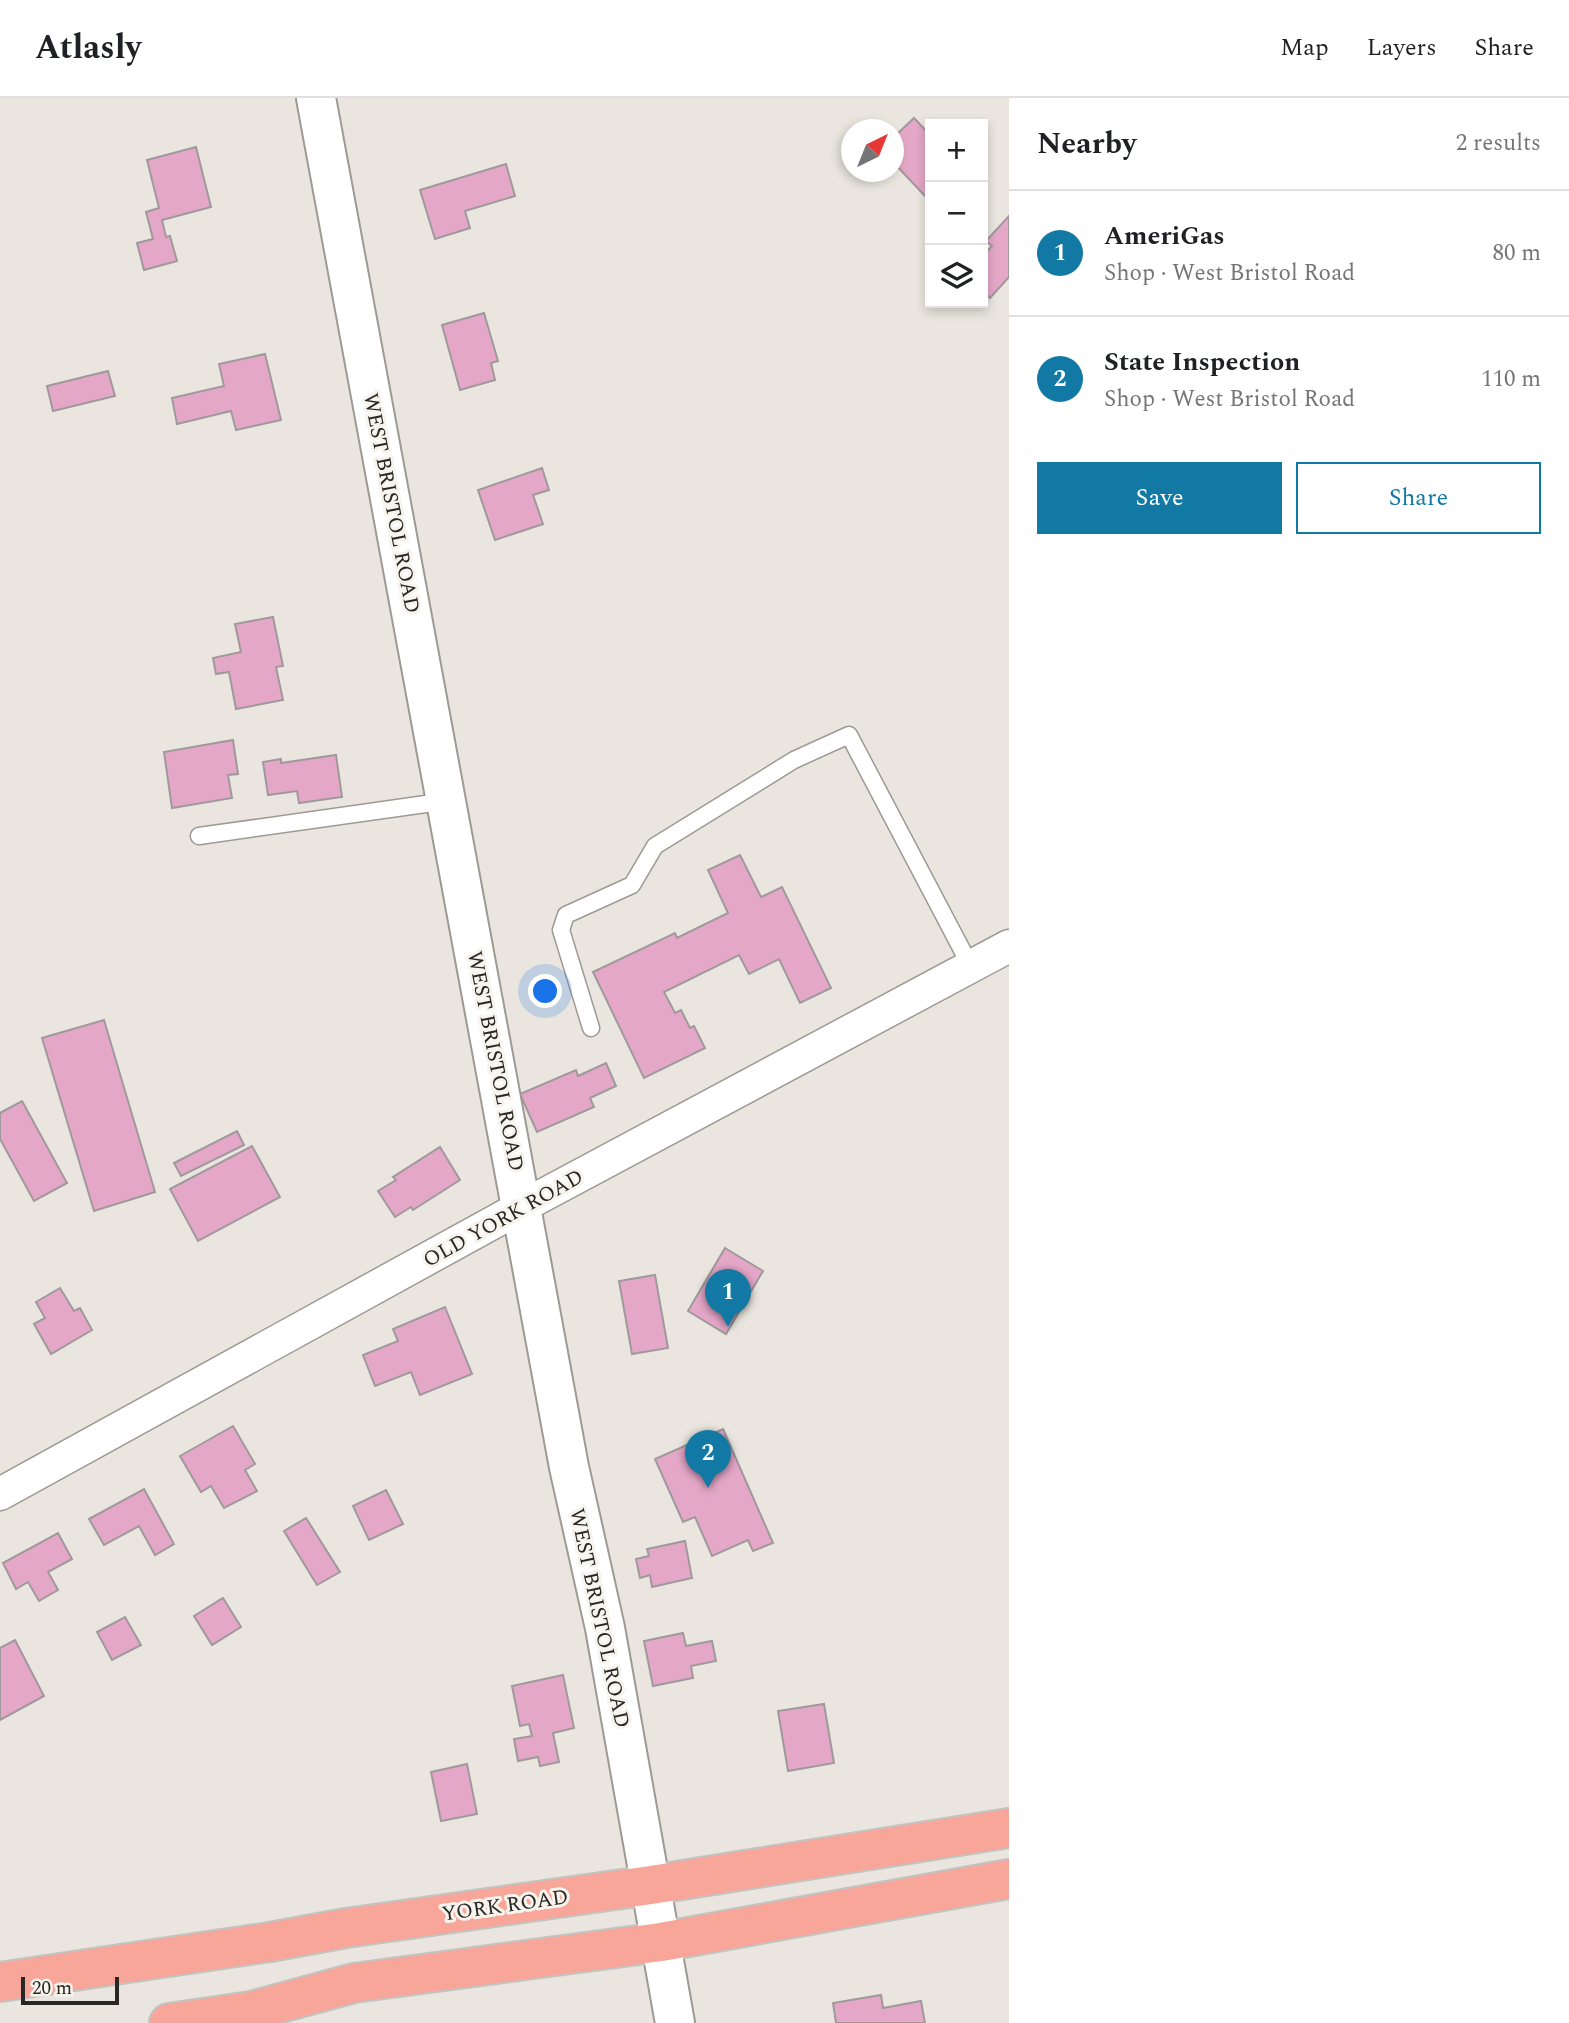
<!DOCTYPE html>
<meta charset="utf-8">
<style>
:root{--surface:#fff;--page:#f6f6f6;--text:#202124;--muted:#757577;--line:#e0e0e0;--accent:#1279a4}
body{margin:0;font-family:Spectral,serif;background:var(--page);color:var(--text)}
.controls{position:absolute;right:21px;top:21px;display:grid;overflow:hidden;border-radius:0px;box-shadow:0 4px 10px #0003}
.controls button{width:63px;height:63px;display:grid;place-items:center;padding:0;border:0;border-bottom:2px solid var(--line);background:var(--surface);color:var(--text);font:35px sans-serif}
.compass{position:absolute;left:841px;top:21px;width:63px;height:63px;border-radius:50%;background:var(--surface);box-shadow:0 4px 10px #0003;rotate:43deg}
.scale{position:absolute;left:21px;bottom:18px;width:98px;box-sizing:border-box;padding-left:7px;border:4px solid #282724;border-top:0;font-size:19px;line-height:24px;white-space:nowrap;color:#282724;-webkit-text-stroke:5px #f7f3ed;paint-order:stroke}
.you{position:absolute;left:546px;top:894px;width:24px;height:24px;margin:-18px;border:5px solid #fff;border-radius:50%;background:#1a73e8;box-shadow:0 0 0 10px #1a73e833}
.badge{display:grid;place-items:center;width:46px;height:46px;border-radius:50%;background:var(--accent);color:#fff;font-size:23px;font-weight:700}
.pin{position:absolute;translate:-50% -58px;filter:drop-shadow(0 2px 4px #0008)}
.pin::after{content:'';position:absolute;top:37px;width:24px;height:21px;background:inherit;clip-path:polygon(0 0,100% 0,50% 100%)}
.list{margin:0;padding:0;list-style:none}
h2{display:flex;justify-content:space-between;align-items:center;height:91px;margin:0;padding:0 28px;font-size:30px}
h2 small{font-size:23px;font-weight:400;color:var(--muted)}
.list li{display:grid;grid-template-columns:46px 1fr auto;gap:21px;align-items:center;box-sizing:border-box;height:126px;padding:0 28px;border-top:2px solid var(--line)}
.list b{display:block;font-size:26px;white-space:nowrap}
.list p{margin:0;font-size:23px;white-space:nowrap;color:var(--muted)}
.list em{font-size:23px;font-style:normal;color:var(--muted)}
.actions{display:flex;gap:14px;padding:21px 28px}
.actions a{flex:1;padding:16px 0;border:2px solid var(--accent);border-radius:0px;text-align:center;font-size:24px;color:var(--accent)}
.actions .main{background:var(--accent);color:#fff}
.icon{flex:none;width:38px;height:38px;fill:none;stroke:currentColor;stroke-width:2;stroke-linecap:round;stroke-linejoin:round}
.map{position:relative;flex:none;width:1009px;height:1925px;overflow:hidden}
header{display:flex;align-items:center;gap:42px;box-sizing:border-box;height:98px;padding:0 35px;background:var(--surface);border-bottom:2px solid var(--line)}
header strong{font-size:33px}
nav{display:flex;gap:38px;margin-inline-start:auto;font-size:24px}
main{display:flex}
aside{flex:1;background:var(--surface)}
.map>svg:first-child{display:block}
</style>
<header>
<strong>Atlasly</strong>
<nav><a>Map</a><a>Layers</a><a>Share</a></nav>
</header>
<main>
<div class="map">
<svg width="1009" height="1925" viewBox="0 0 1009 1925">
<rect width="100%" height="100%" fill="#eae6df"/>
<!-- building -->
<g fill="#e5a7c7" stroke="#a0999c" stroke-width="2">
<path d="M914,20L930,37V95L926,99L894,65V39Z"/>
<path d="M196,49L211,109L162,122L166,139L170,138L177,163L144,172L137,145L153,141L146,114L159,110L147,62Z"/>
<path d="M506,66L515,98L465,113L470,130L435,141L420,92Z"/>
<path d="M1009,118V179L990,200L983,193V157L992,148L986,143Z"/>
<path d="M484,215L498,263L491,265L495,282L460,292L442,227Z"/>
<path d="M265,256L281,322L236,332L231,313L177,326L172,300L224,288L219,266Z"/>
<path d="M108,273L115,298L53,313L47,288Z"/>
<path d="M542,370L549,392L533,397L543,426L495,442L478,392Z"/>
<path d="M273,519L283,568L276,569L283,602L236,611L229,574L216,576L213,560L241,554L235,526Z"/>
<path d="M233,642L238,676L228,677L232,700L172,710L164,654Z"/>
<path d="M336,657L342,699L299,705L297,693L268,697L263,664L281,661V665Z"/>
<path d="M740,757L761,799L782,789L831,890L800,905L779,861L749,876L739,857L664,894L675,915L681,912L690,930L694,928L705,950L644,980L593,874L675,835L677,840L728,815L708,772Z"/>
<path d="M104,922L155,1094L94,1113L42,940Z"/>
<path d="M606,965L616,988L590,1000L594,1009L537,1034L520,996L576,972L578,978Z"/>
<path d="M22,1003L67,1085L34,1103L0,1041V1015Z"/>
<path d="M237,1033L244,1047L181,1078L174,1065Z"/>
<path d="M252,1048L280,1099L198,1143L170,1091Z"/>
<path d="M440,1049L460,1082L413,1112L411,1109L395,1119L378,1093L396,1082L393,1079Z"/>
<path d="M725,1150L763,1173L726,1236L688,1213Z"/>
<path d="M655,1177L668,1250L632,1256L619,1183Z"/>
<path d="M60,1190L74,1213L80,1210L92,1232L51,1256L34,1226L45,1220L36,1204Z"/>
<path d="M445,1209L472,1276L420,1297L411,1274L375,1288L363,1257L398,1243L393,1231Z"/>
<path d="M233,1328L255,1366L245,1372L257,1393L224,1410L211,1388L201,1394L180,1358Z"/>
<path d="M723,1331L773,1445L753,1453L748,1442L712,1458L695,1419L683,1424L655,1361Z"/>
<path d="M144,1391L174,1446L155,1457L139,1428L104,1447L89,1421Z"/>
<path d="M386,1392L403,1426L369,1442L353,1408Z"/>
<path d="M306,1420L340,1474L317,1487L284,1433Z"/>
<path d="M58,1435L72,1461L48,1474L58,1492L39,1503L28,1484L16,1491L3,1465Z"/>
<path d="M685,1443L692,1480L652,1489L650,1477L640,1480L636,1461L649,1458L647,1451Z"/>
<path d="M223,1500L241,1529L212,1547L194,1518Z"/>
<path d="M125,1519L141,1547L112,1562L97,1534Z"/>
<path d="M683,1535L686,1548L712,1543L716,1563L691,1568L693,1580L653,1588L644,1543Z"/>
<path d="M15,1542L44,1598L0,1622V1550Z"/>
<path d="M563,1577L574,1630L553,1635L559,1664L540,1668L538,1659L518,1663L514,1641L532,1638L529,1626L520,1628L512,1588Z"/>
<path d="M824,1606L834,1665L788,1673L778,1613Z"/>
<path d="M467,1666L477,1716L441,1723L431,1674Z"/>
<path d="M881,1897L883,1910L921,1903L925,1925H836L833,1905Z"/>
</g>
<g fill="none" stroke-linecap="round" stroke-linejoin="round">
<defs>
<g id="lane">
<path d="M199,738L447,703"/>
<path d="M591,930L561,832L566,817L632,787L655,748L794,662L849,637L971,869"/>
</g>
<path id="street" d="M0,1396L523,1108L1009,848"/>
<path id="secondary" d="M316,0L569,1369L605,1530L675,1925"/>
<g id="highway">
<path d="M0,1884L270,1844L346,1830L651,1787L1009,1730"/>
<path d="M169,1925L251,1913L354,1885L661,1844L1009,1781"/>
</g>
</defs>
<!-- lane casing -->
<use href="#lane" stroke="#9d9a94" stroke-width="19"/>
<!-- street casing -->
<use href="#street" stroke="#9d9a94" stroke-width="35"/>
<!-- secondary casing -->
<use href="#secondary" stroke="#9d9a94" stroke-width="42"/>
<!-- highway casing -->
<use href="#highway" stroke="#c3c3c2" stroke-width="42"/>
<!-- lane -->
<use href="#lane" stroke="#fff" stroke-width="16"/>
<!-- street -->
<use href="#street" stroke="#fff" stroke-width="32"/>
<!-- secondary -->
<use href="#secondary" stroke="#fff" stroke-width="38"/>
<!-- highway -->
<use href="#highway" stroke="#f7a699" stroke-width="38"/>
</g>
<g text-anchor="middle" stroke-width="6" stroke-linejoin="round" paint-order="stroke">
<!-- street labels -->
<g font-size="21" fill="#282724" stroke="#f7f3ed">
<text transform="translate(392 405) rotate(79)" y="7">WEST BRISTOL ROAD</text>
<text transform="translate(496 963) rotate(79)" y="7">WEST BRISTOL ROAD</text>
<text transform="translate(503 1120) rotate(-29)" y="7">OLD YORK ROAD</text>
<text transform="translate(600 1520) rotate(78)" y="7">WEST BRISTOL ROAD</text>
<text transform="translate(505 1807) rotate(-8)" y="7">YORK ROAD</text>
</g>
</g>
</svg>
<div class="controls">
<button>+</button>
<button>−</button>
<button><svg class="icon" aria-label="layers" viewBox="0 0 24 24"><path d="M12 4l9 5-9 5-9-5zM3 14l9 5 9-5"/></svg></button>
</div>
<svg class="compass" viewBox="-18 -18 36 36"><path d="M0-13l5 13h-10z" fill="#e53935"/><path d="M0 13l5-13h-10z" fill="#757577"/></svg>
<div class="scale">20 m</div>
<div class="you"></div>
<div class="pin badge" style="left:728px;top:1229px">1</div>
<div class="pin badge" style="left:708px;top:1390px">2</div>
</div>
<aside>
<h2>Nearby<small>2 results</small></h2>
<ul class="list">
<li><span class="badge">1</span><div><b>AmeriGas</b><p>Shop · West Bristol Road</p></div><em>80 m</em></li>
<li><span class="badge">2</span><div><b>State Inspection</b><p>Shop · West Bristol Road</p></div><em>110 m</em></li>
</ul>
<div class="actions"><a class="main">Save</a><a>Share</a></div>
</aside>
</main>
